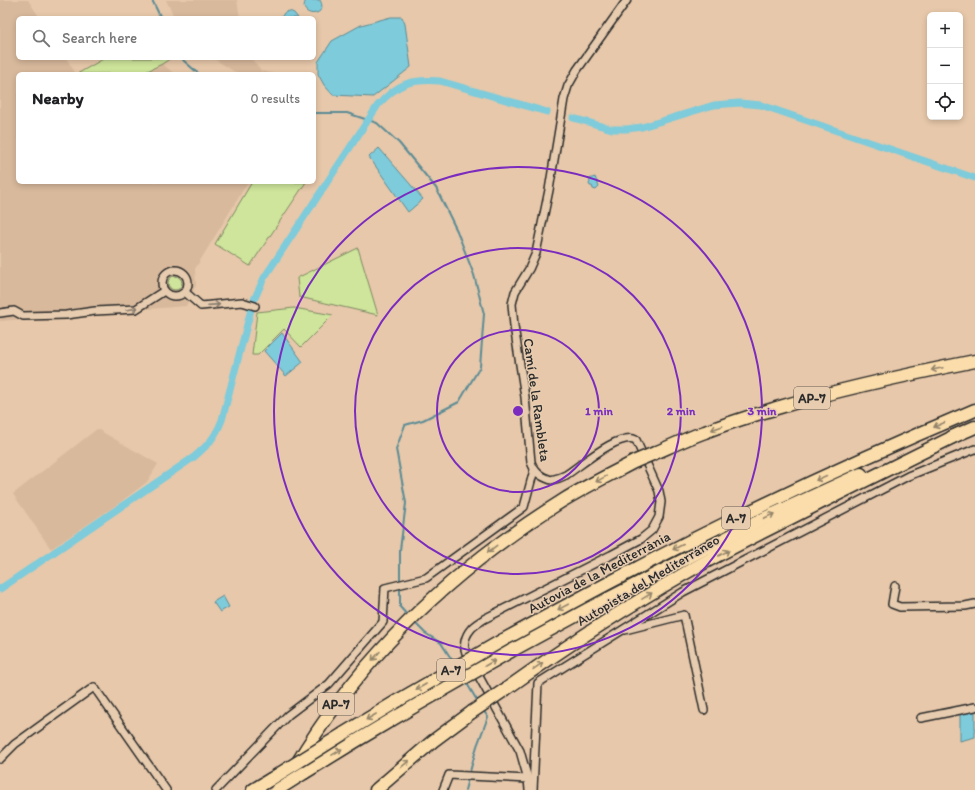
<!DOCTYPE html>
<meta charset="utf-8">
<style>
:root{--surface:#fff;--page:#f6f6f6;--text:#202124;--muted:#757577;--line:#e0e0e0}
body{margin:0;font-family:Itim,sans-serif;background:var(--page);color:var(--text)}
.controls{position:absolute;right:12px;top:12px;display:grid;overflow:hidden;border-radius:6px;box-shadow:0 2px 6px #0003}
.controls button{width:36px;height:36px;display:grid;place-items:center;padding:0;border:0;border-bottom:1px solid var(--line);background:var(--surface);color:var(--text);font:20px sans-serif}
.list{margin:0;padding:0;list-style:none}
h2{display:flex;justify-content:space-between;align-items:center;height:52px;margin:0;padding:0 16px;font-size:17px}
h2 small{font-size:13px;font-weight:400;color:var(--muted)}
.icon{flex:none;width:22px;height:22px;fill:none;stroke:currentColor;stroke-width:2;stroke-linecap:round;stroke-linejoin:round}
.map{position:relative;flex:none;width:975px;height:790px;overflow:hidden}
.search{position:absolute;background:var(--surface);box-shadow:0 2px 6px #0003;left:16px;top:16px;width:300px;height:44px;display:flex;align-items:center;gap:10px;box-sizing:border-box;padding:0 14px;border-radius:6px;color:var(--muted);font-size:15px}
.panel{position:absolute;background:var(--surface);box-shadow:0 2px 6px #0003;left:16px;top:72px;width:300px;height:112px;border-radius:6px}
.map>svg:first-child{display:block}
</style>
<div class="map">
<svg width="975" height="790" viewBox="0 0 975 790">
<rect width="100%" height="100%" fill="#e7c8aa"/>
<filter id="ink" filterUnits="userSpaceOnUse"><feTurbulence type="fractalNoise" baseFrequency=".025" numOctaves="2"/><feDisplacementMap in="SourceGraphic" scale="8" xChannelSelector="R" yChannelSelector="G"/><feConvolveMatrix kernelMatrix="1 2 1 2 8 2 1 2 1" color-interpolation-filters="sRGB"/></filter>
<g filter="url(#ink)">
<!-- built -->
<g fill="#d8b99c">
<path d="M0,0H28L40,18H18V58H66L76,74H18V182H248L195,269L196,285L186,306L0,321Z"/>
<path d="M166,0H237L240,18H175Z"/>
<path d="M213,58H251L261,71L276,74H238Z"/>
<path d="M162,64L175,74H141Z"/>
<path d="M97,429L158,464L147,482L118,504L51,549L13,494Z"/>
</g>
<!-- green -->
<g fill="#cee59b" stroke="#7c8863">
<path d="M105,58H171L162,64L141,74H77Z"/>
<path d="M252,182H306L250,266L215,244Z"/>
<path d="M358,248L378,315L299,297L297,278Z"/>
<circle cx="175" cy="283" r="7"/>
<path d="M294,308L333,315L301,347L284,329L258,355H252L257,312Z"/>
</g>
<!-- water -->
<g fill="#7dcbdb" stroke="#5c8b95">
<path d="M306,0H320C330,18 296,18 306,0Z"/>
<path d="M289,11L294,13L298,18H281L284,13Z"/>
<path d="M391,17H402L405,24L411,67L373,97L333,95L324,85L318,74V62L332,41L361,25Z"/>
<path d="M379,148L423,199L408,212L369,157Z"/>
<path d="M595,177L599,187L596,190L593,189L592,186H590L589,184L590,182L589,179Z"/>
<path d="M282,333L303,362L286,376L264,351Z"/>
<path d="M223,596L229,607L220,612L213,602Z"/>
<path d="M975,711V737L960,741V714Z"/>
</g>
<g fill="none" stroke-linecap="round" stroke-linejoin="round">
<!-- stream -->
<g stroke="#5c8b95" stroke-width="2">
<path d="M152,0L161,18"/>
<path d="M182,58L184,61L199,74"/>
<path d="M314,113H347L377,123L399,143L436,188L457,231L474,275L484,314L480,367L459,402L423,420L405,425L396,449L406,503L400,550V582"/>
<path d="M400,587V607L409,617"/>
<path d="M415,623L425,633L441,643L454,663"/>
<path d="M466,682L478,702"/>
<path d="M465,790L477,746L488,717L483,710"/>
</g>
<!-- canal -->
<g stroke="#7dcbdb" stroke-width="7">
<path d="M573,118L612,129H627L642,127L714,105L739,103L761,105L975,178"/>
<path d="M0,589L194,457C208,445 215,438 222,420L253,302L264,278L378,105C398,83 411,79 440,81L547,112"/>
</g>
<defs>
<g id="street">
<circle cx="175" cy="283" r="13"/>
<path d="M185,292L201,306L242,302L255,306"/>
<path d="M0,313L14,311L23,316L66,315L95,311L136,309L164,291"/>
<path d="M895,586L892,604L900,607L965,606L975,604"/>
<path d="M625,630L684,615L704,710"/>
<path d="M921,718L975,707"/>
<path d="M0,759L15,744L94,687L166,790"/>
<path d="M216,790L288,715L329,684L383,622L385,588L426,578L524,507L534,470"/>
<path d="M443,790L449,775L528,779"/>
<path d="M529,790L528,779L520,751L466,653C463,645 465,636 471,629C474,625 480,622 484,619L611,555L641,539L652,530L659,517L661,502L659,491L636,440C620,431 580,466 566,475C562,477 556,479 551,480C540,476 535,473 531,462L525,397L514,326L512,304L515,292L529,269L536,253L549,190L564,99L568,86L577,70L627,0"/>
<path d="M533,790L538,683L683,592L908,476L975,449"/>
</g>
<g id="highway">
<path d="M952,437L975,427"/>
<path d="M655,453C671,446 688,438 705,432C730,422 755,415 780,407C844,388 910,374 975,361"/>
<path d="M503,640C544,618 583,596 624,575C738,515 856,460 975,410"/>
<path d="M511,651L592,607L765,518L861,474"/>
<path d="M506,689C565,647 626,607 689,571C733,546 779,524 824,501C869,479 914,456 959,434"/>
<path d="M343,734L399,700"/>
<path d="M296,765C361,656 455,568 562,501C586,486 611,474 636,461"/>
<path d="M304,773L356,741L408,710"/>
<path d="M253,790L271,779"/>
<path d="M376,790L433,741L472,712"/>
</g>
</defs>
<!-- street casing -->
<use href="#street" stroke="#2b2b2b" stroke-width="10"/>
<!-- highway casing -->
<use href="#highway" stroke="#2b2b2b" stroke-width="15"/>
<!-- street -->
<use href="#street" stroke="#e7ccaf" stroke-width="7"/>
<!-- highway -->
<use href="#highway" stroke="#fbddab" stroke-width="12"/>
<defs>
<g id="highway-bridge">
<path d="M636,461L655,453"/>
<path d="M399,700L503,640"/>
<path d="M408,710L511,651"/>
<path d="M472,712L506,689"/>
<path d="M271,779L343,734"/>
<path d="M277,790L304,773"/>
</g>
</defs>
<!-- highway-bridge casing -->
<use href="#highway-bridge" stroke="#2b2b2b" stroke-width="15" stroke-linecap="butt"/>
<!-- highway-bridge -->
<use href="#highway-bridge" stroke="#fbddab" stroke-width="12"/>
</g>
<!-- one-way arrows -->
<defs><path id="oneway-shaft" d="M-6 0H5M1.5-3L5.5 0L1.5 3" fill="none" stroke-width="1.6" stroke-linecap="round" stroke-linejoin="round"/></defs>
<g stroke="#897c6d">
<use href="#oneway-shaft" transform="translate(214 305) rotate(-4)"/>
<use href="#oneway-shaft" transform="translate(132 309) rotate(-10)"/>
</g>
<g stroke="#93846b">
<use href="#oneway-shaft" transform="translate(937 369) rotate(168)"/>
<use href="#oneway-shaft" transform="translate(939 425) rotate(156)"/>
<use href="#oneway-shaft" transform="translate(717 428) rotate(161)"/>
<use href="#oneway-shaft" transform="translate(821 478) rotate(155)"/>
<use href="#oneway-shaft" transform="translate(601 479) rotate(151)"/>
<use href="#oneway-shaft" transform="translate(769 516) rotate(-25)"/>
<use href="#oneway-shaft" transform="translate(678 547) rotate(153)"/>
<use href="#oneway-shaft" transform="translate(492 549) rotate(142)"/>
<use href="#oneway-shaft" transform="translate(724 553) rotate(-28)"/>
<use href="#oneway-shaft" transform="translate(647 596) rotate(-31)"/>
<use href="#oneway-shaft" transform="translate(563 607) rotate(152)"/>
<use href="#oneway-shaft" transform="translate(376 656) rotate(132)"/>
<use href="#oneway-shaft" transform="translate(490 663) rotate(-30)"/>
<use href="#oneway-shaft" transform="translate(538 666) rotate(-35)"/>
<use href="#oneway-shaft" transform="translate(421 687) rotate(150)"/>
<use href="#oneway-shaft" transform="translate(371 717) rotate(150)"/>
<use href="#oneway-shaft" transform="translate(337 752) rotate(-32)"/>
<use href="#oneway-shaft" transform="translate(405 764) rotate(-40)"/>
</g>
</g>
<!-- distance rings -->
<g fill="none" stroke="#7b2cbf" stroke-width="2">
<circle cx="518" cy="411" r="81"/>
<circle cx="518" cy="411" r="163"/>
<circle cx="518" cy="411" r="244"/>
</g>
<g text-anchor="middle" stroke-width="3" stroke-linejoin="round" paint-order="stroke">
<!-- shield labels -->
<g fill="#e7ccaf" stroke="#635b53" stroke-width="1">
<rect x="794" y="387" width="36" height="22" rx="3"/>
<rect x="722" y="507" width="28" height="22" rx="3"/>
<rect x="437" y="659" width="28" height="22" rx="3"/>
<rect x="318" y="693" width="36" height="22" rx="3"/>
</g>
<g font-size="13" font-weight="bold" fill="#2b2b2b">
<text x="812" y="403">AP-7</text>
<text x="736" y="523">A-7</text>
<text x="451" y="675">A-7</text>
<text x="336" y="709">AP-7</text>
</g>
<!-- street labels -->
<g font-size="14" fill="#2b2b2b" stroke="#e7ccaf">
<text transform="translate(537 400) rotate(82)" y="5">Camí de la Rambleta</text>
<text transform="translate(599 572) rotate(-28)" y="5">Autovia de la Mediterrània</text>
<text transform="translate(648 580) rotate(-31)" y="5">Autopista del Mediterráneo</text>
</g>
</g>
<circle cx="518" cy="411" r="6" fill="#7b2cbf" stroke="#e7ccaf" stroke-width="2"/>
<g font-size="12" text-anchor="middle" font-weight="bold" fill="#7b2cbf" stroke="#e7ccaf" stroke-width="3" stroke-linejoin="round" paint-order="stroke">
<text x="599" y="415">1 min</text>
<text x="681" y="415">2 min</text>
<text x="762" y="415">3 min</text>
</g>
</svg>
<div class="controls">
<button>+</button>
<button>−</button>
<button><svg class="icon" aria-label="locate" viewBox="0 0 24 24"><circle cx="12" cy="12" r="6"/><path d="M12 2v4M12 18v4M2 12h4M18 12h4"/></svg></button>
</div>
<div class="search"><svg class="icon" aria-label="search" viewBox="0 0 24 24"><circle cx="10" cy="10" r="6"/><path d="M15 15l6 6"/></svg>Search here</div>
<section class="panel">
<h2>Nearby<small>0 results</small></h2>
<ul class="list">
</ul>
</section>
</div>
